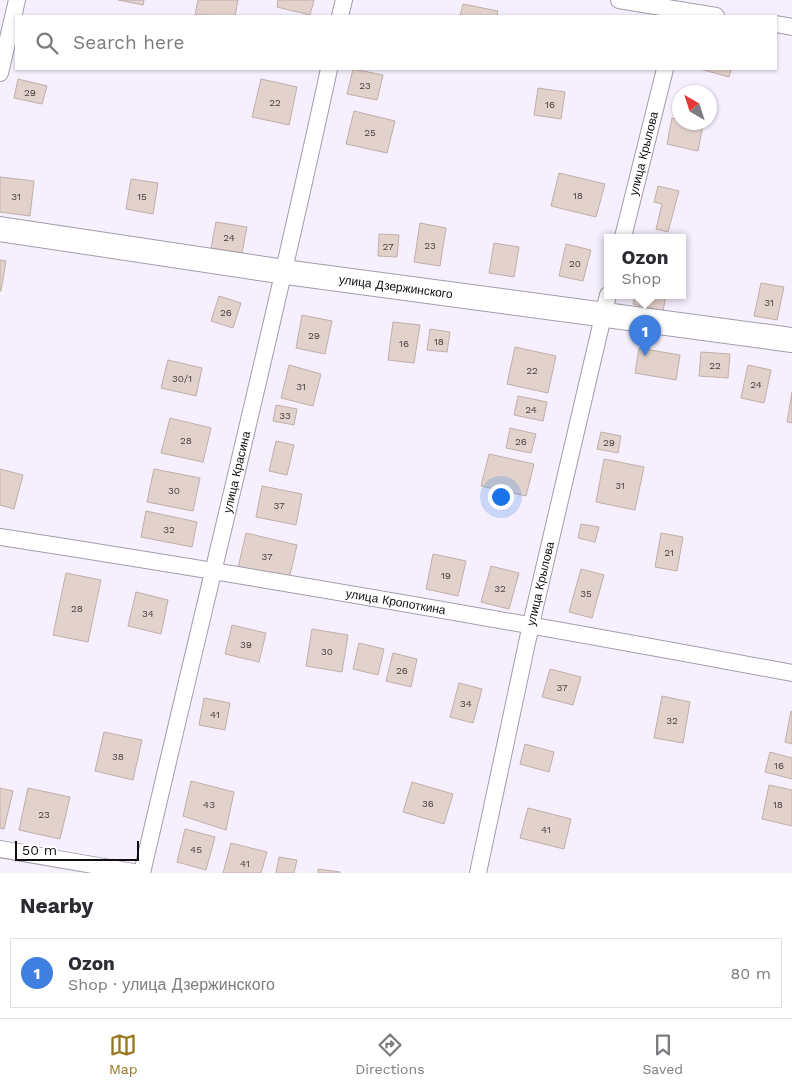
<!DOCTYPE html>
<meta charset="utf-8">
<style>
:root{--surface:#fff;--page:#f7f7f7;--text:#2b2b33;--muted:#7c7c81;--line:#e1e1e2;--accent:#98761f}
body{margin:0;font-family:"Work Sans",sans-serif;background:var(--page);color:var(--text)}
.compass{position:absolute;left:672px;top:85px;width:45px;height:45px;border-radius:50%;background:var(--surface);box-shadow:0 1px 4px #0004;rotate:321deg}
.scale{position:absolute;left:15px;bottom:12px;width:124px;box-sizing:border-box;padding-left:5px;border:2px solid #110e13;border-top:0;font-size:14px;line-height:18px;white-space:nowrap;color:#110e13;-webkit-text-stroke:4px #fff;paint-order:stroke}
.you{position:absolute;left:500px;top:496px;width:18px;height:18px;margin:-12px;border:4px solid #fff;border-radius:50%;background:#1a73e8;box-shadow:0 0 0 8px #1a73e833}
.badge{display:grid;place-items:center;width:32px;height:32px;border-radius:50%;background:var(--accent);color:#fff;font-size:16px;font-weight:700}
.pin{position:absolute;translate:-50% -41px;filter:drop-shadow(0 1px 2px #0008)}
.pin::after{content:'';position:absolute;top:26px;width:18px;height:15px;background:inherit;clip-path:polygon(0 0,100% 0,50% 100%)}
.popup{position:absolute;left:604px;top:234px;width:82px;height:65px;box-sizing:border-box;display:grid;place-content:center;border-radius:0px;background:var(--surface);filter:drop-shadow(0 1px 4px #0005);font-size:16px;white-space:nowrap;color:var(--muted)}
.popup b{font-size:19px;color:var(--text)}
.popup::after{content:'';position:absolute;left:50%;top:100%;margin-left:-10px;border:10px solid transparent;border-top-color:var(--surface)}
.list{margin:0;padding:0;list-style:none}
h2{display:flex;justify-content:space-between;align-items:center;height:65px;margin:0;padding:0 20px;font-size:21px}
h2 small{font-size:16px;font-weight:400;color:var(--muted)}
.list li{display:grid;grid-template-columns:32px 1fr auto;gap:15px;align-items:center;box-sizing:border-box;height:70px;margin:0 10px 10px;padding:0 10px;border:1px solid var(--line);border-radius:0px}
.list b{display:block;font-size:19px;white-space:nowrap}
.list p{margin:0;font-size:16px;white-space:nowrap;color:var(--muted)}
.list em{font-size:16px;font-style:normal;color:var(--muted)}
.icon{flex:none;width:28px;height:28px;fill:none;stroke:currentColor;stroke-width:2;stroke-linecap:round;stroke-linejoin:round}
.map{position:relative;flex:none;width:792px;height:873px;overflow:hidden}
.search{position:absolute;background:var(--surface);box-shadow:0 1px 4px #0004;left:15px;right:15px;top:15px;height:55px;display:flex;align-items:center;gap:12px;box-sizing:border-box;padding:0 18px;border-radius:0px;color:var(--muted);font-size:19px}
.sheet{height:145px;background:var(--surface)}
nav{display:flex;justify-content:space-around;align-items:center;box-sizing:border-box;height:70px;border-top:1px solid var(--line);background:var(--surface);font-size:14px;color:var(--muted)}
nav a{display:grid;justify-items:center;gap:2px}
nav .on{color:var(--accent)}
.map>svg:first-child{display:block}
</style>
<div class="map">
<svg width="792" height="873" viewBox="0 0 792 873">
<rect width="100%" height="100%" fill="#f6effd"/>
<!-- building -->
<g fill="#e3d1cc" stroke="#c0afaa">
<path d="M118,0H144L143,5Z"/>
<path d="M198,0H238L235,16L195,15Z"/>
<path d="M278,0H314L310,15L277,7Z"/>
<path d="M463,4L498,11L497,16H460Z"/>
<path d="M353,69L383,75L377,100L347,94Z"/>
<path d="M700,69H731L729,77Z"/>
<path d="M18,79L47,86L42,104L14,98Z"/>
<path d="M261,79L297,87L289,125L252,117Z"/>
<path d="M538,88L565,92L561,119L534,115Z"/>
<path d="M354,111L395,121L387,153L346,144Z"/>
<path d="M672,118L680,120V122L703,124L698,151L667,144Z"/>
<path d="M559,173L605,184L596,217L551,206Z"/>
<path d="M0,177L34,181L30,216L0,212Z"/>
<path d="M131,179L158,183L153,214L126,209Z"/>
<path d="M658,186L679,191L668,232L656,229L662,204L654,202Z"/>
<path d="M216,222L247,227L242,253L211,248Z"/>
<path d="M420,223L446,228L440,266L414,262Z"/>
<path d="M379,234L399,235L397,257L378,256Z"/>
<path d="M494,243L519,247L514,277L489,273Z"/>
<path d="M566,244L591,250L583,281L559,276Z"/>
<path d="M0,260L6,261L1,291H0Z"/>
<path d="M761,283L784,287L777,320L754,316Z"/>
<path d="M635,295H666L663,311L633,304Z"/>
<path d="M219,296L241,303L233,328L211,321Z"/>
<path d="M302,315L332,321L325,354L296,348Z"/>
<path d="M393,322L420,325L414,363L388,360Z"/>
<path d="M430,329L450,332L447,352L427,350Z"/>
<path d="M515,347L556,356L548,393L507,384Z"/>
<path d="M639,348L680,355L676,380L635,373Z"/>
<path d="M701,352L730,354L728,378L699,376Z"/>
<path d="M168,360L202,368L196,396L161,388Z"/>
<path d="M289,365L321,374L313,406L281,398Z"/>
<path d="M748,365L771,370L764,403L741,398Z"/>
<path d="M792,392V423L787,422Z"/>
<path d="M518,396L547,402L543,421L514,415Z"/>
<path d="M276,405L297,409L294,425L273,421Z"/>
<path d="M170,418L211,428L203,462L161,453Z"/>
<path d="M510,428L536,434L531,453L506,448Z"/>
<path d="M601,432L621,436L618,453L597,449Z"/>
<path d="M276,441L294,445L287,475L269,471Z"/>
<path d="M489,454L534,464L526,496L481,486Z"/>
<path d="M604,459L644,467L635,510L596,502Z"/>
<path d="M0,469L23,475L14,509L0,505Z"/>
<path d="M154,469L200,478L193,511L147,502Z"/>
<path d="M262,486L302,494L296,525L256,517Z"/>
<path d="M146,511L197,522L192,547L141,537Z"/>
<path d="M581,524L599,527L595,542L578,538Z"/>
<path d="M246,533L297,545L289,579L238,568Z"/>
<path d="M661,533L683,537L677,571L655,567Z"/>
<path d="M433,554L466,561L458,596L426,589Z"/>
<path d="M491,566L519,573L509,609L481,602Z"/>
<path d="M581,569L604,575L592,618L569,612Z"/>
<path d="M66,573L101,580L88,642L53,635Z"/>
<path d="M136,592L168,600L161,634L128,626Z"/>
<path d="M232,625L266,633L259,662L225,654Z"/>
<path d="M312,629L348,635L342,672L306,666Z"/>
<path d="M359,643L384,649L378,675L353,669Z"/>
<path d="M393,653L417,659L411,687L386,681Z"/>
<path d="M550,669L581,677L573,705L542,697Z"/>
<path d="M459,683L482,689L473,723L450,717Z"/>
<path d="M662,696L690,702L683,743L654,738Z"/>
<path d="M204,698L230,703L225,730L199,725Z"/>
<path d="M791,711L792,712V744L785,742Z"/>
<path d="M104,732L142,740L133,780L95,771Z"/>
<path d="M525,744L554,752L549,772L520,764Z"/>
<path d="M770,752L792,758V779L765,772Z"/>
<path d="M191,781L234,792L226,830L183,816Z"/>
<path d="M412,782L453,794L444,824L403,812Z"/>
<path d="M769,785L792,790V826L762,819Z"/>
<path d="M0,788L13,791L4,829L0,828Z"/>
<path d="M28,788L70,797L60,839L19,830Z"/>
<path d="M528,808L571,819L564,849L520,838Z"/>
<path d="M185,829L215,837L206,870L177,862Z"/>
<path d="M231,843L267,852L261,873H223Z"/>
<path d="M279,857L297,860L294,873H276Z"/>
<path d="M318,869L340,872V873H318Z"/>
</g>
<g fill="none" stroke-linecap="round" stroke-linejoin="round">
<defs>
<g id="street">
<path d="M619,0L716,16"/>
<path d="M340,16L344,0"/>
<path d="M776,24L792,27"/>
<path d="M0,73L17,0"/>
<path id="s1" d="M623,237L665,69"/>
<path id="s2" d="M0,537C265,578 529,624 792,673"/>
<path d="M0,849L139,873"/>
<path id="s3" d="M142,873C204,605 271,338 329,69"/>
<path id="s4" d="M478,873L531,624L608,295"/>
</g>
<g id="secondary">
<path id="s5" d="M0,229L285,272L792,340"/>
</g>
</defs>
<!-- street casing -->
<use href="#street" stroke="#a39ca9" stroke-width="18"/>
<!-- secondary casing -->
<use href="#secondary" stroke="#a39ca9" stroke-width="26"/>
<!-- street -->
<use href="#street" stroke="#fff" stroke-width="16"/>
<!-- secondary -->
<use href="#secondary" stroke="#fff" stroke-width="24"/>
</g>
<g text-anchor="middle" stroke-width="5" stroke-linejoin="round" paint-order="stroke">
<!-- number labels -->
<g font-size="10" fill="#463f41">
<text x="365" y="89">23</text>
<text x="30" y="96">29</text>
<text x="275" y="106">22</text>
<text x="550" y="108">16</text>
<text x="370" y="136">25</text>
<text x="578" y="199">18</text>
<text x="16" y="200">31</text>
<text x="142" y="200">15</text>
<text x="229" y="241">24</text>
<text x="430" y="249">23</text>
<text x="388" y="250">27</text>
<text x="575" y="267">20</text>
<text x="769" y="306">31</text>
<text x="226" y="316">26</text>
<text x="314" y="339">29</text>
<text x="439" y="345">18</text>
<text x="404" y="347">16</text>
<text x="715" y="369">22</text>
<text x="532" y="374">22</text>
<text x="182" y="382">30/1</text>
<text x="756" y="388">24</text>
<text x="301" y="390">31</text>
<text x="531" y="413">24</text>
<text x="285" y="419">33</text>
<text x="186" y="444">28</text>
<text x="521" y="445">26</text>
<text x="609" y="446">29</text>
<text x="620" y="489">31</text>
<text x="174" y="494">30</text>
<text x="279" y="509">37</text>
<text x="169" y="533">32</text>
<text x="669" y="556">21</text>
<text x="267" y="560">37</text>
<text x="446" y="579">19</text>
<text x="500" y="592">32</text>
<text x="586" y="597">35</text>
<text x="77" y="612">28</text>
<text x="148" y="617">34</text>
<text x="246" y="648">39</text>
<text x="327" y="655">30</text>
<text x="402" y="674">26</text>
<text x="562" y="691">37</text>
<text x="466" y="707">34</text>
<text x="215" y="718">41</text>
<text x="672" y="724">32</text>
<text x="118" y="760">38</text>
<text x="779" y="769">16</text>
<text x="428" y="807">36</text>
<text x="209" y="808">43</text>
<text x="778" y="808">18</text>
<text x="44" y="818">23</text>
<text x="546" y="833">41</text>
<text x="196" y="853">45</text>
<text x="245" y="867">41</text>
</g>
<!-- street labels -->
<g font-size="12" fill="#110e13" stroke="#fff">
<text dy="4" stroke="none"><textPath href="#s1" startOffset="86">улица Крылова</textPath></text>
<text dy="4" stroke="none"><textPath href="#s5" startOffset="400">улица Дзержинского</textPath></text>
<text dy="4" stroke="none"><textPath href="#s3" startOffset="412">улица Красина</textPath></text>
<text dy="4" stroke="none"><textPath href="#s4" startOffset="296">улица Крылова</textPath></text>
<text dy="4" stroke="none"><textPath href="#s2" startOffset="401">улица Кропоткина</textPath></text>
</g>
</g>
</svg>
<svg class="compass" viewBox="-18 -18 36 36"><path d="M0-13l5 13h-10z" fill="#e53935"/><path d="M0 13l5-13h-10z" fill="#7c7c81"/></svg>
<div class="scale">50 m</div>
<div class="you"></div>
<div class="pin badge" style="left:645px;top:356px;background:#3f7fe0">1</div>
<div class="popup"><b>Ozon</b>Shop</div>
<div class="search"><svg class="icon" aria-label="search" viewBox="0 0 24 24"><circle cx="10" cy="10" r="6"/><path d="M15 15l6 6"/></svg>Search here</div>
</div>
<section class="sheet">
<h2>Nearby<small></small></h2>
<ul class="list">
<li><span class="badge" style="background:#3f7fe0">1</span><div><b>Ozon</b><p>Shop · улица Дзержинского</p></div><em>80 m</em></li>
</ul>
</section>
<nav>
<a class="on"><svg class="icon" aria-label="map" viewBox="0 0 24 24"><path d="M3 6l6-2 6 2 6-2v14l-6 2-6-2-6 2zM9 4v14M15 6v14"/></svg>Map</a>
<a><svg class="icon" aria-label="directions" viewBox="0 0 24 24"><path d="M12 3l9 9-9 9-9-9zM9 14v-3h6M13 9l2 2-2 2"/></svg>Directions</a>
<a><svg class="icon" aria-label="saved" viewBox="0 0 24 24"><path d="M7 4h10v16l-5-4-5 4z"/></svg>Saved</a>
</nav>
